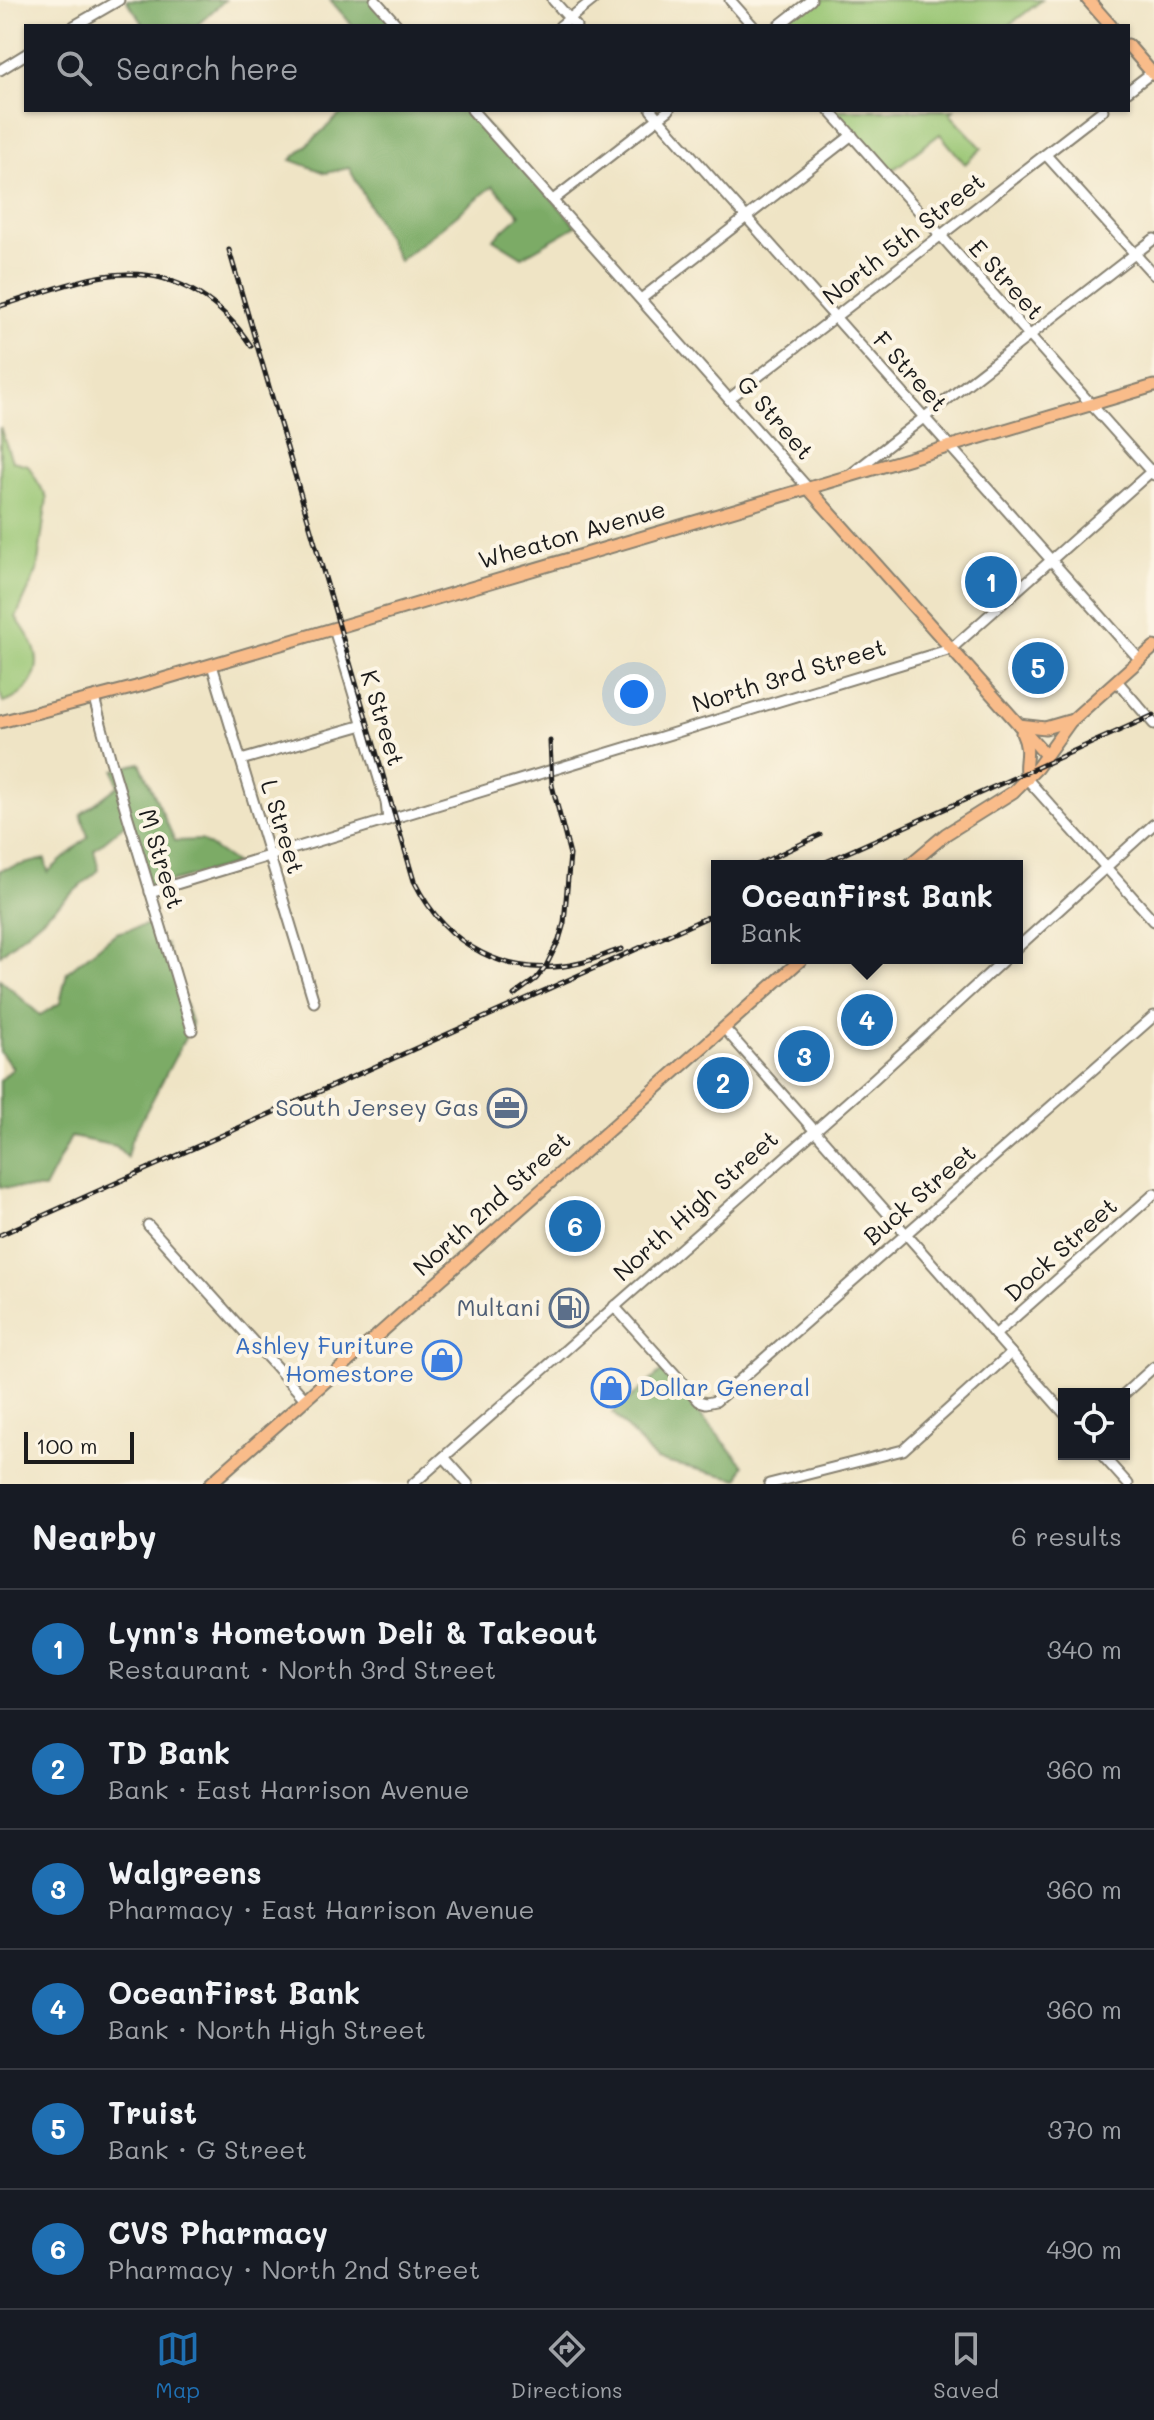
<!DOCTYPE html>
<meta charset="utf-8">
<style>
:root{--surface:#171b24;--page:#242831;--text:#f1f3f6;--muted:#9ea1a6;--line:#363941;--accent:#1f6fb2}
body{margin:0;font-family:Mali,sans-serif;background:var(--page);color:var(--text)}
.controls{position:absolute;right:24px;bottom:24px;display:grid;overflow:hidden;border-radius:0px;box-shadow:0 2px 6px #0004}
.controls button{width:72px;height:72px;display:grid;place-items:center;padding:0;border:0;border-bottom:2px solid var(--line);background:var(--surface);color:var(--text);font:40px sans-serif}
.scale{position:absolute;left:24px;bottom:20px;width:110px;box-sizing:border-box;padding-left:8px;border:4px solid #1c1c1c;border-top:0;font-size:22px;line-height:28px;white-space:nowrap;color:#1c1c1c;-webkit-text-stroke:6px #fcf5e5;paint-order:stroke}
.you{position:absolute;left:634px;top:694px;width:28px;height:28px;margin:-20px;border:6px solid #fff;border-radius:50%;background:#1a73e8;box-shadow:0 0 0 12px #1a73e833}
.badge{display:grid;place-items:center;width:52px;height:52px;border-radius:50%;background:var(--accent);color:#fff;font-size:26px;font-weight:700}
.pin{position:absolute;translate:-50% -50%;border:4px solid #fff;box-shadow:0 2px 8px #0006}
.popup{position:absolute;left:711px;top:860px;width:312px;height:104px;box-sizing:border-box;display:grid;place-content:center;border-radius:0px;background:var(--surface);filter:drop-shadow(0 2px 6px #0005);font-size:26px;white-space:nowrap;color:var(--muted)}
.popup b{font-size:30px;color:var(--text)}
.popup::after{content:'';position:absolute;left:50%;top:100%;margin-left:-16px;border:16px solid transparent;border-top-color:var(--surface)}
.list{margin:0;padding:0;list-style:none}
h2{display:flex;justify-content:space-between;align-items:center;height:104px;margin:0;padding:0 32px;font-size:34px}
h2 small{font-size:26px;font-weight:400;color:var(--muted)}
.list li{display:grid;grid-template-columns:52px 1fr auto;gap:24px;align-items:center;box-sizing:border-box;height:120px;padding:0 32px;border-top:2px solid var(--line)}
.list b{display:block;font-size:30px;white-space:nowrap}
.list p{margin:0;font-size:26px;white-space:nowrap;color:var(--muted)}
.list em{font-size:26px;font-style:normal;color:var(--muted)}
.icon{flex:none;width:44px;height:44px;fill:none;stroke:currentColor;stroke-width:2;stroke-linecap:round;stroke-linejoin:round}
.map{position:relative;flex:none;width:1154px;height:1484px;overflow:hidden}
.search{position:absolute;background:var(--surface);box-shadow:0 2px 6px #0004;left:24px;right:24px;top:24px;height:88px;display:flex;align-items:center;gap:20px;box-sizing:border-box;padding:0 28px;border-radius:0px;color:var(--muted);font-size:30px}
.sheet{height:824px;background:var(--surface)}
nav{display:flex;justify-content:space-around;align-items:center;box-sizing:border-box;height:112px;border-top:2px solid var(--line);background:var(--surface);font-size:22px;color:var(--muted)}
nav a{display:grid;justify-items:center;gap:4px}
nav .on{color:var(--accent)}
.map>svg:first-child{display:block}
</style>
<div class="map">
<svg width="1154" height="1484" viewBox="0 0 1154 1484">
<rect width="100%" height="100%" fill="#fcf5e5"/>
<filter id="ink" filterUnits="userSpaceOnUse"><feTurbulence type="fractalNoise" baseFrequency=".0125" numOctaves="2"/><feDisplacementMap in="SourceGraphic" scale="16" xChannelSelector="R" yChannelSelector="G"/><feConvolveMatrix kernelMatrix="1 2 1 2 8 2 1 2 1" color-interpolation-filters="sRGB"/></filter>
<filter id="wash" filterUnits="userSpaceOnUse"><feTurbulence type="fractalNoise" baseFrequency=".006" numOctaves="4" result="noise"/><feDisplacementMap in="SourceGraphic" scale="32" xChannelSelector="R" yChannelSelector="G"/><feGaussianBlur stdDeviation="1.8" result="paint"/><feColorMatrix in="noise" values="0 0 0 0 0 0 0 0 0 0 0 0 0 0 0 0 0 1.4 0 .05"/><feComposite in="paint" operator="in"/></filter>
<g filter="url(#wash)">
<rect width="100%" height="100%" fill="#efe4c5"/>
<!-- green -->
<g fill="#9ac674" stroke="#5b7148" stroke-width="2">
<path d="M811,0H1042L1008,26H778Z"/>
<path d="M832,110H954L950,114L982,148L965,164L940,134L889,173Z"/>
<path d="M0,427L12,461L28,465L47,498L37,571L16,617C22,627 32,639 35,650C43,674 25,697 3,703L0,692Z"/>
</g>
<!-- forest -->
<g fill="#7bab66" stroke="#4c6441" stroke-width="2">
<path d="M126,0H225L196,26H139L143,23Z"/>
<path d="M330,0H375L398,26H353Z"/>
<path d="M345,110H473L576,226L522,257L493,239L520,215L493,186L399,261L349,168L326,173L291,160Z"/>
<path d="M140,763L175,841L201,840L236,864L148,888L128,822L94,850L99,870L0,955V870L45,859L48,872L88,837L81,814L118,786L114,770Z"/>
<path d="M150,924L156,947L166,944L192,1025L131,1140L127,1157L116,1146L71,1137L44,1189L0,1187V1081L13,1068L0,1052V979L40,1015L60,1003L67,972L116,933Z"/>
<path d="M662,1371L744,1465L739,1479L656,1460L613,1413Z"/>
</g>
</g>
<g filter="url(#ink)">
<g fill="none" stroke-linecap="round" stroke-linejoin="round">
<defs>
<g id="minor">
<path d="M375,0L398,26"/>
<path d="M553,0L576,26"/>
<path d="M730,0L753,26"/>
<path d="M74,26L119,0"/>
<path d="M560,26L593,0"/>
<path d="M778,26L811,0"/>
<path d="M0,70L26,54"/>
<path d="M1128,91L1154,71"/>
<path d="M472,110L808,488"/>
<path d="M651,110L1140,660"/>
<path d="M829,110L1154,475"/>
<path d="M1046,155L1154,275"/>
<path d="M553,200L669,110"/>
<path d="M641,299L852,135"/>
<path d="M729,399L1103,110"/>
<path d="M850,475L1154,239"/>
<path d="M334,629L386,802L388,820"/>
<path d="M212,665L314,1002"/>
<path d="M1117,681L1154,724"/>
<path d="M94,698L111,761L192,1030"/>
<path d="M241,760L363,725"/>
<path d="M1027,779L1154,921"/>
<path d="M150,892L951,649L1154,469"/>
<path d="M1017,948L1154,824"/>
<path d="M724,1028L1064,1413"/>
<path d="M148,1225L305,1399"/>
<path d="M614,1306L699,1401L706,1403L716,1401L1154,1016"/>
<path d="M995,1335L1154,1194"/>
<path d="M1124,1394L1154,1367"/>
<path d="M1101,1454L1128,1484"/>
<path d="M444,1457L468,1484"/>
<path d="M413,1484L875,1078L1006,958"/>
<path d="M769,1484L903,1450L1011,1353"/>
</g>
<g id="major">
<path d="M1088,0L1111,26"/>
<path d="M1128,45L1154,75"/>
<path d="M808,488L1045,754"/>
<path d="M0,722L136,687L1154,386"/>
<path d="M1019,725L1045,728L1069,721"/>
<path d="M1022,733C1032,754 1022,762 1027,779"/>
<path d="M908,866L946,834L1013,792L1037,768L1070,722L1154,647"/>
<path d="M210,1484L803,958"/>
</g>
</defs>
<!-- minor casing -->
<use href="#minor" stroke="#868070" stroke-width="13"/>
<!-- major casing -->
<use href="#major" stroke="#868070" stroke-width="15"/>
<!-- minor -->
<use href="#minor" stroke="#fff" stroke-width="9"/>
<!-- major -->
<use href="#major" stroke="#f9bc8a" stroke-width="11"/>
<defs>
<g id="rail">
<path d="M229,250L414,881C446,946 507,980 580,963C594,960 608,953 622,949"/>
<path d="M0,306C38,295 87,274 127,274C179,273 224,304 251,346"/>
<path d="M755,866L820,835"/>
<path d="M817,866L1154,715"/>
<path d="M514,995L536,979L546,966L559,940L564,923L570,855L552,785L550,741"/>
<path d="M0,1235L717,913"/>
</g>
</defs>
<!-- rail casing -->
<use href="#rail" stroke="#1c1c1c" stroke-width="5"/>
<!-- rail -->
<use href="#rail" stroke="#fcf5e5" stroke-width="2" stroke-dasharray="6" stroke-linecap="butt"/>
</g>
</g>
<!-- icons -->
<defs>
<symbol id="office-ring" viewBox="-11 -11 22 22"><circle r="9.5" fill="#fcf5e5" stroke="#5c6f8a" stroke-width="1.5"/><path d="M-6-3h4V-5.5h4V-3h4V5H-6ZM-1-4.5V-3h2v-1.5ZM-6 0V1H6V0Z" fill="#5c6f8a"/></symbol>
<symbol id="fuel-ring" viewBox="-11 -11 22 22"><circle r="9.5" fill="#fcf5e5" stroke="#5c6f8a" stroke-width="1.5"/><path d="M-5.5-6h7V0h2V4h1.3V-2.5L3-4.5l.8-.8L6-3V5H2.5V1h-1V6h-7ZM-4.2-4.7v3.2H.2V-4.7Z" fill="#5c6f8a"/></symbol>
<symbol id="shop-ring" viewBox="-11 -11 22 22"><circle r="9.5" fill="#fcf5e5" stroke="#3f7fe0" stroke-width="1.5"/><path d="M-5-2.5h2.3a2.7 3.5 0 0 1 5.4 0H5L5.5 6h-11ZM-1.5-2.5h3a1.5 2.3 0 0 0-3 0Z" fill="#3f7fe0"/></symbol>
</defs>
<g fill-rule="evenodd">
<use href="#office-ring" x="485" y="1086" width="44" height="44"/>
<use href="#fuel-ring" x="547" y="1286" width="44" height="44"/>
<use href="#shop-ring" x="420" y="1338" width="44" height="44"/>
<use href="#shop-ring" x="589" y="1366" width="44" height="44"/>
</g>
<g text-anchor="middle" stroke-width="8" stroke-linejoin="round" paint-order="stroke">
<!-- street labels -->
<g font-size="24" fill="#1c1c1c" stroke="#fcf5e5">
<text transform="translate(904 239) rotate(-38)" y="8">North 5th Street</text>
<text transform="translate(1006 280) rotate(48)" y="8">E Street</text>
<text transform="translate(910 372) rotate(48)" y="8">F Street</text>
<text transform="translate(775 418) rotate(49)" y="8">G Street</text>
<text transform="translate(572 535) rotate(-16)" y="8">Wheaton Avenue</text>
<text transform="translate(789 676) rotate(-17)" y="8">North 3rd Street</text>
<text transform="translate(382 718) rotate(73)" y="8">K Street</text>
<text transform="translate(282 827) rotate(73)" y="8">L Street</text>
<text transform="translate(161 859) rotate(73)" y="8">M Street</text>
<text transform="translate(920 1195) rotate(-41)" y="8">Buck Street</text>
<text transform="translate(492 1204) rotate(-42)" y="8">North 2nd Street</text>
<text transform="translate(696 1206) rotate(-42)" y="8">North High Street</text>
<text transform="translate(1061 1250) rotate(-42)" y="8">Dock Street</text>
</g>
<!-- service labels -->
<g font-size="24" fill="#4e5e75" stroke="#fcf5e5" text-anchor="end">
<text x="479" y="1116">South Jersey Gas</text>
<text x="541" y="1316">Multani</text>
</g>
<!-- shop labels -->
<g font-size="24" fill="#366cbe" stroke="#fcf5e5" text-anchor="end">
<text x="414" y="1354">Ashley Furiture<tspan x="414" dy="28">Homestore</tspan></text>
<text x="639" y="1396" text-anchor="start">Dollar General</text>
</g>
</g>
</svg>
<div class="controls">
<button><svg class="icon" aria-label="locate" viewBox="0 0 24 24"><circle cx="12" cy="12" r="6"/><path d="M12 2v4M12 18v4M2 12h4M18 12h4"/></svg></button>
</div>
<div class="scale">100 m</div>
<div class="you"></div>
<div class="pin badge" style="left:991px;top:582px">1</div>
<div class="pin badge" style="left:723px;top:1083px">2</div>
<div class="pin badge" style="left:804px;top:1056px">3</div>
<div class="pin badge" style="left:867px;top:1020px">4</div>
<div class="popup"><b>OceanFirst Bank</b>Bank</div>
<div class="pin badge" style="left:1038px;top:668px">5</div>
<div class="pin badge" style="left:575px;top:1226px">6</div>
<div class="search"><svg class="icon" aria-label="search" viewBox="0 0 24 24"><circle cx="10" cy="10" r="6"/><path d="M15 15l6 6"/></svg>Search here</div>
</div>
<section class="sheet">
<h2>Nearby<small>6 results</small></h2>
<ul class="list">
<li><span class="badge">1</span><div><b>Lynn's Hometown Deli &amp; Takeout</b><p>Restaurant · North 3rd Street</p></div><em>340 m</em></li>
<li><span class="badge">2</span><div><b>TD Bank</b><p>Bank · East Harrison Avenue</p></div><em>360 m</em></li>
<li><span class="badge">3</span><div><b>Walgreens</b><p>Pharmacy · East Harrison Avenue</p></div><em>360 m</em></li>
<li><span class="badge">4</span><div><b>OceanFirst Bank</b><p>Bank · North High Street</p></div><em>360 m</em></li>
<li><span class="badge">5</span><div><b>Truist</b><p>Bank · G Street</p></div><em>370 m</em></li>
<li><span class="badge">6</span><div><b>CVS Pharmacy</b><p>Pharmacy · North 2nd Street</p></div><em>490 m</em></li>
</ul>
</section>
<nav>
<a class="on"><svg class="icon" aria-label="map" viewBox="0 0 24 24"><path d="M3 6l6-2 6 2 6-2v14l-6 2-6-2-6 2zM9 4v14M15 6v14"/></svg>Map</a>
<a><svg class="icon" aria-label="directions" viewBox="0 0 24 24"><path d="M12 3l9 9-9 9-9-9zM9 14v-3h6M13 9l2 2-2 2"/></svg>Directions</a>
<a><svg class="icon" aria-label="saved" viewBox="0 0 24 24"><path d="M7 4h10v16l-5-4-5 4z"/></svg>Saved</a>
</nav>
